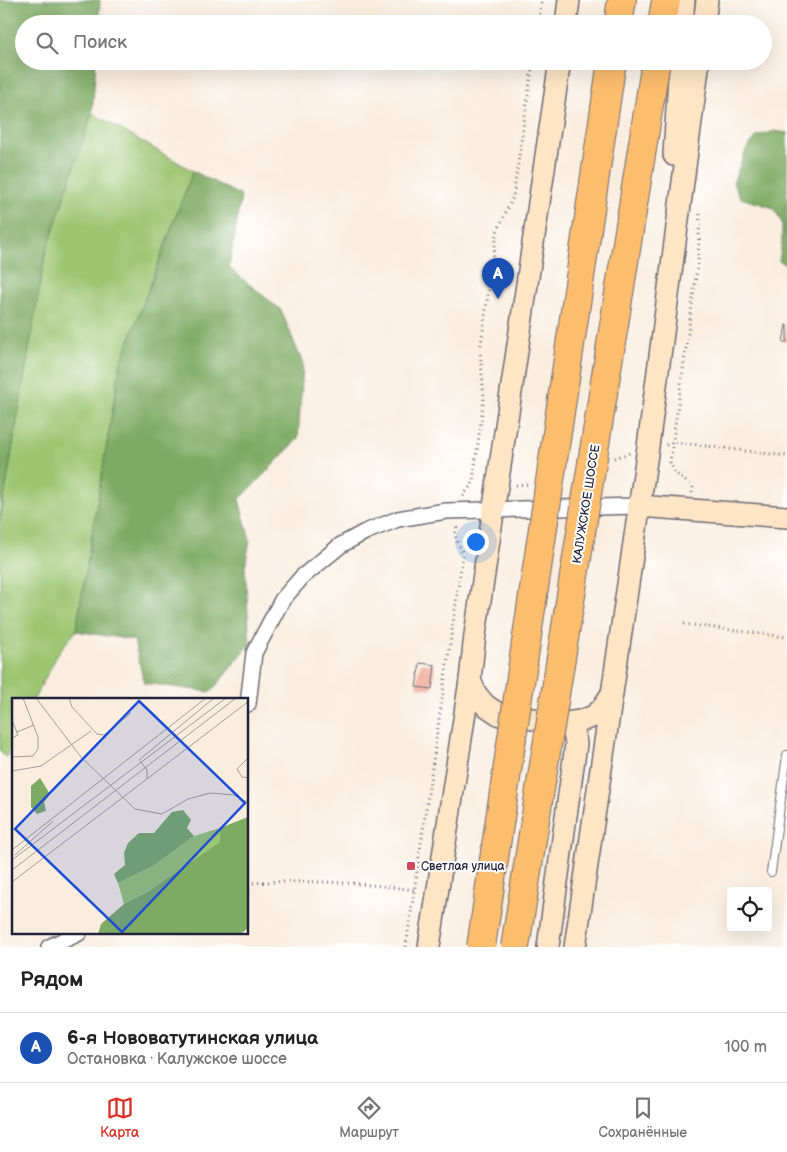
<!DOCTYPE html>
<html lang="ru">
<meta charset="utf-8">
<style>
:root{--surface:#fff;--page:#f6f6f6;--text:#222;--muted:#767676;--line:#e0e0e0;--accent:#d93025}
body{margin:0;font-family:"Balsamiq Sans",sans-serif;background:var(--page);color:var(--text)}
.controls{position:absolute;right:15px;bottom:15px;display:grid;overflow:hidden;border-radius:5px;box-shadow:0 5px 20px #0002}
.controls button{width:45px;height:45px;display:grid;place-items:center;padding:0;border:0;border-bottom:1px solid var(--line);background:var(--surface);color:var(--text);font:25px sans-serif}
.you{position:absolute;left:475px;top:541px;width:18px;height:18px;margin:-12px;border:4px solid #fff;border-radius:50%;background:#1a73e8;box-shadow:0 0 0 8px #1a73e833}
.badge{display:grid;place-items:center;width:32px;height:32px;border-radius:50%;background:var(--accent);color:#fff;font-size:16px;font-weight:700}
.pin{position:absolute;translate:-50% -41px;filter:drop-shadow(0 1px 2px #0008)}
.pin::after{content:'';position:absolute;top:26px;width:18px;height:15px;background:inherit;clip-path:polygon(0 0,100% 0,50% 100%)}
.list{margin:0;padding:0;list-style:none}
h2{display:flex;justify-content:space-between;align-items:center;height:65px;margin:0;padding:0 20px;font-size:21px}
h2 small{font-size:16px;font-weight:400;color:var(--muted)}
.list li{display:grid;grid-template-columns:32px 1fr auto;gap:15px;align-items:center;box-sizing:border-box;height:70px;padding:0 20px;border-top:1px solid var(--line)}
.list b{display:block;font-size:19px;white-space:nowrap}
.list p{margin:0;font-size:16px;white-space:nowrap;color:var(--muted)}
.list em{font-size:16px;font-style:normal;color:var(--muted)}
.icon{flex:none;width:28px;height:28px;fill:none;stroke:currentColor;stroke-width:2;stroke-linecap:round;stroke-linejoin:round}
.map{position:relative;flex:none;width:787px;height:947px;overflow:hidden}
.search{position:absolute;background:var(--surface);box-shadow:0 5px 20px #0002;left:15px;right:15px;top:15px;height:55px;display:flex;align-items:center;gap:12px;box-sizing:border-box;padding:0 18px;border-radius:28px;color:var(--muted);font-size:19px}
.sheet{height:135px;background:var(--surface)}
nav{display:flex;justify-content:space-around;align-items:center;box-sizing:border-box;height:70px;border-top:1px solid var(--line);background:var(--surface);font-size:14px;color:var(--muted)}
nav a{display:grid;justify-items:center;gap:2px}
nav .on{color:var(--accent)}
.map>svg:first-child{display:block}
</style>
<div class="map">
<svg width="787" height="947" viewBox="0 0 787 947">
<rect width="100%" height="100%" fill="#fff"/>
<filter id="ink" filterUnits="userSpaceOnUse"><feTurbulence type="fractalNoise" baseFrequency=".02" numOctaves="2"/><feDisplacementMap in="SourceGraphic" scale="10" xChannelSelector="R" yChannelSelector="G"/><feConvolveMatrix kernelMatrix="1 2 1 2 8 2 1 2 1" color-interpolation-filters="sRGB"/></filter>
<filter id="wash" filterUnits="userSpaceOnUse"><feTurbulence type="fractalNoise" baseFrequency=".0096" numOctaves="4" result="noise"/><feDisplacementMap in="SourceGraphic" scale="20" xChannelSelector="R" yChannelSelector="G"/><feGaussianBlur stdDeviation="1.12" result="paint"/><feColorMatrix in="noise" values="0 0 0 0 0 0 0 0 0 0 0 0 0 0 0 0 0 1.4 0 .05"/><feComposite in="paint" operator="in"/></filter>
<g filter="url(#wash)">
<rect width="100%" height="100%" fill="#f9edde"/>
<!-- green -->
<path fill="#9dc672" stroke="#607456" d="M92,113L193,171L120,365L76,631L60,650L34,699L14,700V739L6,758L0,752V521L45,255Z"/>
<!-- forest -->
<g fill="#7eab64" stroke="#506650">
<path d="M0,0H100L99,24H24V61H96L92,113L45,255L0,521Z"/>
<path d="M775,131L787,133V265L779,261L782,243V223L774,208L741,198L733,183L746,150L757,136Z"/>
<path d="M193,171L241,196L229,268L281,310L303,364L298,439L239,500L250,540L245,567L250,644L211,692L144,683L134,640L76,631L120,365Z"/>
</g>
<g id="blocks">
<!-- building -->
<g fill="#eda291">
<path d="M786,325H787V342H783Z"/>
<path d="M420,663L435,665L432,689L416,687Z"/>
</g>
</g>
</g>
<g filter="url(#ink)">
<use href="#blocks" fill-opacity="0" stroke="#6d6974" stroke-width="1"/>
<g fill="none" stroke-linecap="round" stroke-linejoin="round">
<defs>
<path id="lane" d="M771,872L787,755"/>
<g id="street">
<path d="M248,704L254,653L282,600L302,577L341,545L365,532L398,519L446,511L638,506"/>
<path d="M49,947L79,933"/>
</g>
<g id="secondary">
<path d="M566,24L569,0"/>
<path d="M682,24L684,0"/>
<path d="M704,24L707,0"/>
<path d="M674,155L680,61"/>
<path d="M638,506L787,517"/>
<path d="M470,680L476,694L485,705L500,715L566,723L580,721L592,717L601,710L611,695"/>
<path d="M429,947L470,680L475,635L560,61"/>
<path d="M548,947L576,744C575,735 573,729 566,723"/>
<path d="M575,947L647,454L699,61"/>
</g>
<g id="highway">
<path d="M618,24L622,0"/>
<path d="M662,24L666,0"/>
</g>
</defs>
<!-- lane casing -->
<use href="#lane" stroke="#6d6974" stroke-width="10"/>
<!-- street casing -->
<use href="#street" stroke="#6d6974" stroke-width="18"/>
<!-- secondary casing -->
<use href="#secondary" stroke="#6d6974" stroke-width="24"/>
<!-- highway casing -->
<use href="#highway" stroke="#6d6974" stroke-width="30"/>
<!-- path -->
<g stroke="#6d6974" stroke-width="3" stroke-dasharray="1 4" stroke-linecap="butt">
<path d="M538,24L542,0"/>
<path d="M666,445L673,442L787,456"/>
<path d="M614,458L630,453"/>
<path d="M516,485L529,484"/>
<path d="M692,493L693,487L675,473L670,462L698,262L700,211"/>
<path d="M463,496L472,484L473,481L484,397L480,351L497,232L513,197L533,61"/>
<path d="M684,624L787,637"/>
<path d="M248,883C304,880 359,882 414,890"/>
<path d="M406,947L463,554L455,536L457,526"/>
</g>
<!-- lane -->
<use href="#lane" stroke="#fff" stroke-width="8"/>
<!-- street -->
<use href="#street" stroke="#fff" stroke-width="15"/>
<!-- secondary -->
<use href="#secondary" stroke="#fde5c5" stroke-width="21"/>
<!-- highway -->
<use href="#highway" stroke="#fbbd6e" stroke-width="28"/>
<defs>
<g id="highway-bridge">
<path d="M481,947L612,61"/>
<path d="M515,947L656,61"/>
</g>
</defs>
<!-- highway-bridge casing -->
<use href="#highway-bridge" stroke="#6d6974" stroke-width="30" stroke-linecap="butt"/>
<!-- highway-bridge -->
<use href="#highway-bridge" stroke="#fbbd6e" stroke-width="28"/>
</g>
</g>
<!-- markers -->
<rect fill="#d1495b" stroke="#fff" stroke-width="2" x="406" y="861" width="10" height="10" rx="2.5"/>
<g text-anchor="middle" stroke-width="4" stroke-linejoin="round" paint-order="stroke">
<!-- street labels -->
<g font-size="12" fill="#22223b" stroke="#fff">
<text transform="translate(586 504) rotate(-81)" y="4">КАЛУЖСКОЕ ШОССЕ</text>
</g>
<!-- poi labels -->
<g font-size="12" fill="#22223b" stroke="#fff" text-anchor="start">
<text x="421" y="870">Светлая улица</text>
</g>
</g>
<!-- overview -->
<g transform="translate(12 698)">
<rect width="236" height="236" fill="#f9edde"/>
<path d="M208,130L209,144L137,193L112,206L106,185L141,168L182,138Z" fill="#9dc672"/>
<path d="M28,80L38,96L32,104L34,113L25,116L19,109V88ZM171,112L179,122L175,130L182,138L141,168L106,185L102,176L113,167L112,155L116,145L127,135H142L160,114ZM236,119V230L227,237L86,236L89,226L112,206L137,193L208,144V130Z" fill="#7eab64"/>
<path fill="none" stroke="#a39c9d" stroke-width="1" d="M24,0L69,59L123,111L150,116L176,101L198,95L222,97L237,105M57,0L60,9L85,36L92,37L119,15M0,22L6,37L0,40M5,34L22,27M0,59L21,58L26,51V39L11,0M237,59L225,71L230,79L237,80M127,62L202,0M128,63L135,72V80M0,73L29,68L79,33M0,152L194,0M3,157L41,123M0,162L214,0M0,172L224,0M0,184L237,3"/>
<path fill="#1d4ed8" fill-opacity="0.15" stroke="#1d4ed8" stroke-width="2.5" d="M127,3L233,105L110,234L3,131Z"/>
<rect width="236" height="236" fill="none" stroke="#22223b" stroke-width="2.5"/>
</g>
</svg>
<div class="controls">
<button><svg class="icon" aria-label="locate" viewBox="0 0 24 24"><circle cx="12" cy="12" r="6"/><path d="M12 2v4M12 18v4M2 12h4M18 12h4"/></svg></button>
</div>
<div class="you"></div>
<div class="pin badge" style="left:498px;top:299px;background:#1a4fb4">A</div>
<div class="search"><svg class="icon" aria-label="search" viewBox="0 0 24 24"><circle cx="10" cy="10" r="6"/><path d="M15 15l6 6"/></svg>Поиск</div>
</div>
<section class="sheet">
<h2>Рядом<small></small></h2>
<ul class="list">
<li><span class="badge" style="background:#1a4fb4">A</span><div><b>6-я Нововатутинская улица</b><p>Остановка · Калужское шоссе</p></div><em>100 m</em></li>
</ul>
</section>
<nav>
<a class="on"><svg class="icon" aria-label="map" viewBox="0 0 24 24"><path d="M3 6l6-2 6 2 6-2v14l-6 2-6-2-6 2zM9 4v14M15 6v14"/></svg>Карта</a>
<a><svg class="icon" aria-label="directions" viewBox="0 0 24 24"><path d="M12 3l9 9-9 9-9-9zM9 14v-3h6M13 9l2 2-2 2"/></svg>Маршрут</a>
<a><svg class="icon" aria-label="saved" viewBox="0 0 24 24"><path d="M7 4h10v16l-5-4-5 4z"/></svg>Сохранённые</a>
</nav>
